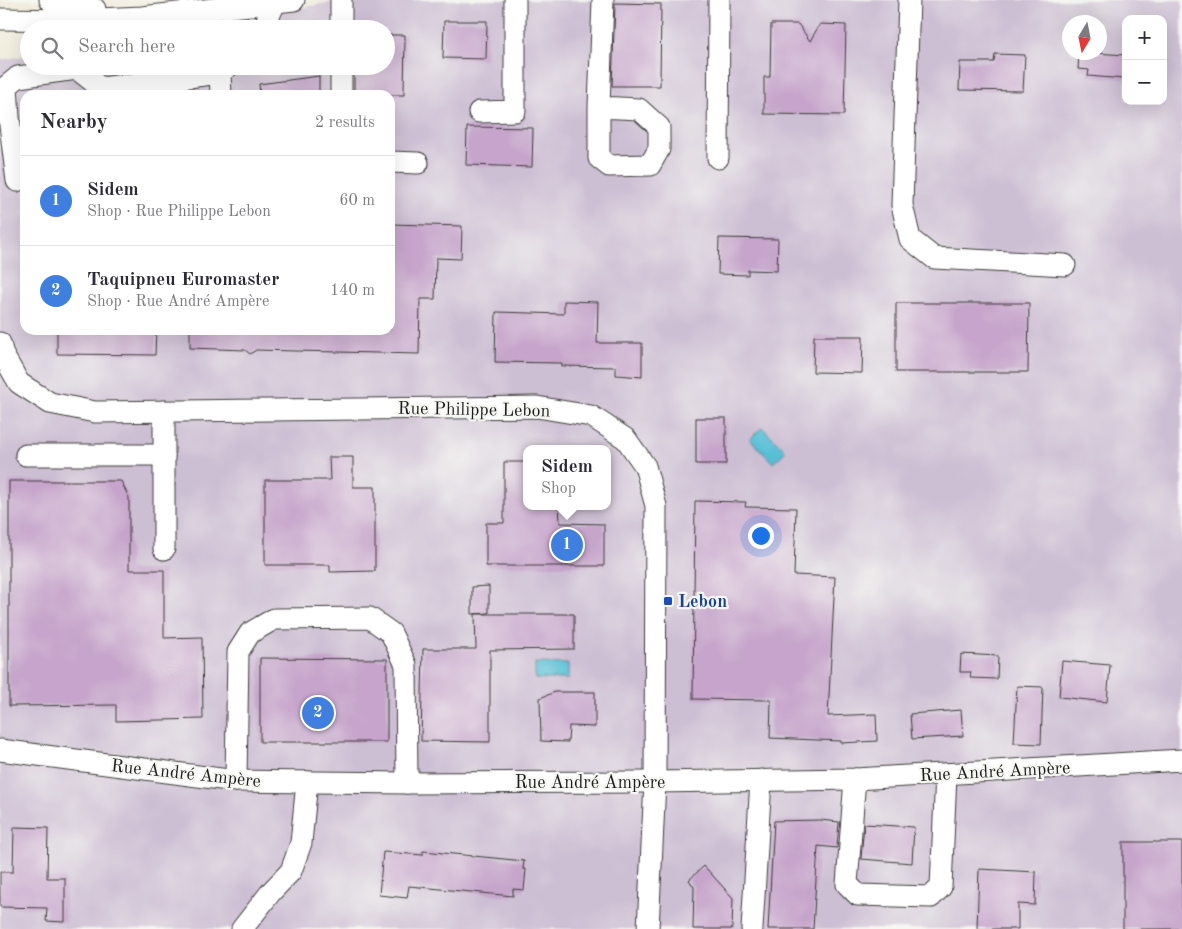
<!DOCTYPE html>
<meta charset="utf-8">
<style>
:root{--surface:#fff;--page:#f2f2f3;--text:#2b2b33;--muted:#7c7c81;--line:#e1e1e2;--accent:#1f6fb2}
body{margin:0;font-family:"Old Standard TT",serif;background:var(--page);color:var(--text)}
.controls{position:absolute;right:15px;top:15px;display:grid;overflow:hidden;border-radius:10px;box-shadow:0 5px 20px #0002}
.controls button{width:45px;height:45px;display:grid;place-items:center;padding:0;border:0;border-bottom:1px solid var(--line);background:var(--surface);color:var(--text);font:25px sans-serif}
.compass{position:absolute;left:1062px;top:15px;width:45px;height:45px;border-radius:50%;background:var(--surface);box-shadow:0 5px 20px #0002;rotate:190deg}
.you{position:absolute;left:760px;top:535px;width:18px;height:18px;margin:-12px;border:4px solid #fff;border-radius:50%;background:#1a73e8;box-shadow:0 0 0 8px #1a73e833}
.badge{display:grid;place-items:center;width:32px;height:32px;border-radius:50%;background:var(--accent);color:#fff;font-size:16px;font-weight:700}
.pin{position:absolute;translate:-50% -50%;border:2px solid #fff;box-shadow:0 1px 5px #0006}
.popup{position:absolute;left:523px;top:445px;width:88px;height:65px;box-sizing:border-box;display:grid;place-content:center;border-radius:10px;background:var(--surface);filter:drop-shadow(0 1px 4px #0005);font-size:16px;white-space:nowrap;color:var(--muted)}
.popup b{font-size:19px;color:var(--text)}
.popup::after{content:'';position:absolute;left:50%;top:100%;margin-left:-10px;border:10px solid transparent;border-top-color:var(--surface)}
.list{margin:0;padding:0;list-style:none}
h2{display:flex;justify-content:space-between;align-items:center;height:65px;margin:0;padding:0 20px;font-size:21px}
h2 small{font-size:16px;font-weight:400;color:var(--muted)}
.list li{display:grid;grid-template-columns:32px 1fr auto;gap:15px;align-items:center;box-sizing:border-box;height:90px;padding:0 20px;border-top:1px solid var(--line)}
.list b{display:block;font-size:19px;white-space:nowrap}
.list p{margin:0;font-size:16px;white-space:nowrap;color:var(--muted)}
.list em{font-size:16px;font-style:normal;color:var(--muted)}
.icon{flex:none;width:28px;height:28px;fill:none;stroke:currentColor;stroke-width:2;stroke-linecap:round;stroke-linejoin:round}
.map{position:relative;flex:none;width:1182px;height:929px;overflow:hidden}
.search{position:absolute;background:var(--surface);box-shadow:0 5px 20px #0002;left:20px;top:20px;width:375px;height:55px;display:flex;align-items:center;gap:12px;box-sizing:border-box;padding:0 18px;border-radius:28px;color:var(--muted);font-size:19px}
.panel{position:absolute;background:var(--surface);box-shadow:0 5px 20px #0002;left:20px;top:90px;width:375px;height:245px;border-radius:15px}
.map>svg:first-child{display:block}
</style>
<div class="map">
<svg width="1182" height="929" viewBox="0 0 1182 929">
<rect width="100%" height="100%" fill="#f6f6f2"/>
<filter id="ink" filterUnits="userSpaceOnUse"><feTurbulence type="fractalNoise" baseFrequency=".02" numOctaves="2"/><feDisplacementMap in="SourceGraphic" scale="10" xChannelSelector="R" yChannelSelector="G"/><feConvolveMatrix kernelMatrix="1 2 1 2 8 2 1 2 1" color-interpolation-filters="sRGB"/></filter>
<filter id="wash" filterUnits="userSpaceOnUse"><feTurbulence type="fractalNoise" baseFrequency=".0096" numOctaves="4" result="noise"/><feDisplacementMap in="SourceGraphic" scale="20" xChannelSelector="R" yChannelSelector="G"/><feGaussianBlur stdDeviation="1.12" result="paint"/><feColorMatrix in="noise" values="0 0 0 0 0 0 0 0 0 0 0 0 0 0 0 0 0 1.4 0 .05"/><feComposite in="paint" operator="in"/></filter>
<g filter="url(#wash)">
<rect width="100%" height="100%" fill="#f0ebd9"/>
<!-- industrial -->
<path fill="#ccbed3" fill-rule="evenodd" d="M344,0H1182V929H0V60L29,55V66H386V29H179ZM1126,19H1163V101H1126ZM1070,22H1100V52H1070ZM25,95H390V330H25ZM527,449H607V506H527Z"/>
<!-- water -->
<g fill="#57bfd5" stroke="#3a6e78">
<path d="M762,427L786,451L773,463L750,439Z"/>
<path d="M535,663L568,664V679H535Z"/>
</g>
<g id="blocks">
<!-- building -->
<g fill="#c6a4cb">
<path d="M615,3L661,4L660,86H612Z"/>
<path d="M444,21H487L486,59L443,58Z"/>
<path d="M771,24H798L810,41L820,24L846,25L844,115L764,114V77H770Z"/>
<path d="M386,35H405L404,95H354V66H386Z"/>
<path d="M1079,52L1126,55L1124,79L1088,76L1089,70L1078,69Z"/>
<path d="M995,54L1025,55L1023,91L959,90L960,62H994Z"/>
<path d="M319,76V95H260L259,84Z"/>
<path d="M467,127L533,128L532,167L466,165Z"/>
<path d="M390,224L462,226L461,259L436,258L435,299H420L419,354L256,350L250,354L245,350L190,348V330H390Z"/>
<path d="M719,238L778,239L777,271L748,270V275L718,274Z"/>
<path d="M564,301L598,302L597,343H642V377L616,375V367L562,366V363L495,362L496,312L564,314Z"/>
<path d="M896,303H1029L1028,372H896Z"/>
<path d="M57,330H156L155,355L57,354Z"/>
<path d="M814,336H863L862,373L813,372Z"/>
<rect x="696" y="418" width="30" height="46"/>
<path d="M329,457H353V487H375V571L330,572V565H265V480H330Z"/>
<path d="M504,462H527V506H559L560,523L604,524V566H486V523H504Z"/>
<path d="M9,481H121L129,498V570H164V638L202,637L203,719L116,721V705L9,706Z"/>
<path d="M695,501L746,502L745,507L796,508L794,575L835,577L828,716L876,714L877,741L841,743V741L770,738L771,700L693,699Z"/>
<path d="M489,586V613L472,614V587Z"/>
<path d="M475,614H574V649L490,650V742L421,741L423,649H476Z"/>
<path d="M961,654L998,656L997,679L970,678L971,672H960Z"/>
<path d="M260,658L387,659V742H260Z"/>
<path d="M1062,661L1110,665L1107,702L1059,697Z"/>
<path d="M1017,686L1043,687L1041,744L1014,743Z"/>
<path d="M555,692H595V727L569,726L568,742L541,741L540,698Z"/>
<path d="M961,710L963,736L912,739L910,714Z"/>
<path d="M820,820L839,822L837,848L818,846L813,929H768L774,821Z"/>
<path d="M864,824L914,827L912,863L861,859Z"/>
<path d="M14,827L48,828L47,878H65V922L46,921L47,908L0,907V872H13Z"/>
<rect x="1123" y="842" width="59" height="87"/>
<path d="M423,851L524,861L523,869H526L524,890L513,889V896L409,886L407,898L379,895L383,852L423,855Z"/>
<path d="M704,866L733,898L732,929H693L694,887L689,880Z"/>
<path d="M979,869L1036,872L1035,905L1018,904V929H977Z"/>
</g>
</g>
</g>
<g filter="url(#ink)">
<use href="#blocks" fill-opacity="0" stroke="#3c3b38" stroke-width="1"/>
<g fill="none" stroke-linecap="round" stroke-linejoin="round">
<defs>
<g id="minor">
<path d="M50,0L95,9"/>
<path d="M909,0L902,205L910,239L934,258L1065,265"/>
<path d="M0,19L76,20L142,17L294,0"/>
<path d="M263,29L275,3"/>
<path d="M341,29V0"/>
<path d="M220,73L221,95"/>
<path d="M341,95V66"/>
<path d="M599,107L639,109L659,127V149L650,165L609,166L599,158V107L603,0"/>
<path d="M479,112L515,111V0"/>
<path d="M718,158L719,0"/>
<path d="M390,162L418,163"/>
<path d="M17,181L9,117L7,86L18,77L77,69L101,88L220,73L229,66"/>
<path d="M0,343L3,355L19,383L50,403L95,412L537,407L591,416L626,439L645,466L656,506L655,782L648,929"/>
<path d="M26,455H164"/>
<path d="M164,549V411"/>
<path d="M0,750L236,781L407,783L655,782L855,779L1182,760"/>
<path d="M855,779L847,884L858,895L931,897L941,887L946,774"/>
<path d="M236,781L238,652L250,633L274,619L370,618L391,633L406,665L407,783"/>
<path d="M242,929L271,892L291,871L301,843L307,782"/>
<path d="M752,929L761,780"/>
</g>
</defs>
<!-- minor casing -->
<use href="#minor" stroke="#3c3b38" stroke-width="23"/>
<!-- minor -->
<use href="#minor" stroke="#fff" stroke-width="21"/>
</g>
</g>
<!-- markers -->
<rect fill="#1a4fb4" stroke="#f6f6f2" stroke-width="2" x="663" y="596" width="10" height="10" rx="2.5"/>
<g text-anchor="middle" stroke-width="4.5" stroke-linejoin="round" paint-order="stroke">
<!-- street labels -->
<g font-size="18" fill="#1c1c1c" stroke="#f6f6f2">
<text transform="translate(474 409) rotate(1)" y="6">Rue Philippe Lebon</text>
<text transform="translate(995 771) rotate(-3)" y="6">Rue André Ampère</text>
<text transform="translate(186 773) rotate(6)" y="6">Rue André Ampère</text>
<text x="590" y="788">Rue André Ampère</text>
</g>
<!-- transit labels -->
<g font-size="18" font-weight="bold" fill="#164399" stroke="#f6f6f2" text-anchor="start">
<text x="678" y="607">Lebon</text>
</g>
</g>
</svg>
<div class="controls">
<button>+</button>
<button>−</button>
</div>
<svg class="compass" viewBox="-18 -18 36 36"><path d="M0-13l5 13h-10z" fill="#e53935"/><path d="M0 13l5-13h-10z" fill="#7c7c81"/></svg>
<div class="you"></div>
<div class="pin badge" style="left:567px;top:545px;background:#3f7fe0">1</div>
<div class="popup"><b>Sidem</b>Shop</div>
<div class="pin badge" style="left:318px;top:713px;background:#3f7fe0">2</div>
<div class="search"><svg class="icon" aria-label="search" viewBox="0 0 24 24"><circle cx="10" cy="10" r="6"/><path d="M15 15l6 6"/></svg>Search here</div>
<section class="panel">
<h2>Nearby<small>2 results</small></h2>
<ul class="list">
<li><span class="badge" style="background:#3f7fe0">1</span><div><b>Sidem</b><p>Shop · Rue Philippe Lebon</p></div><em>60 m</em></li>
<li><span class="badge" style="background:#3f7fe0">2</span><div><b>Taquipneu Euromaster</b><p>Shop · Rue André Ampère</p></div><em>140 m</em></li>
</ul>
</section>
</div>
